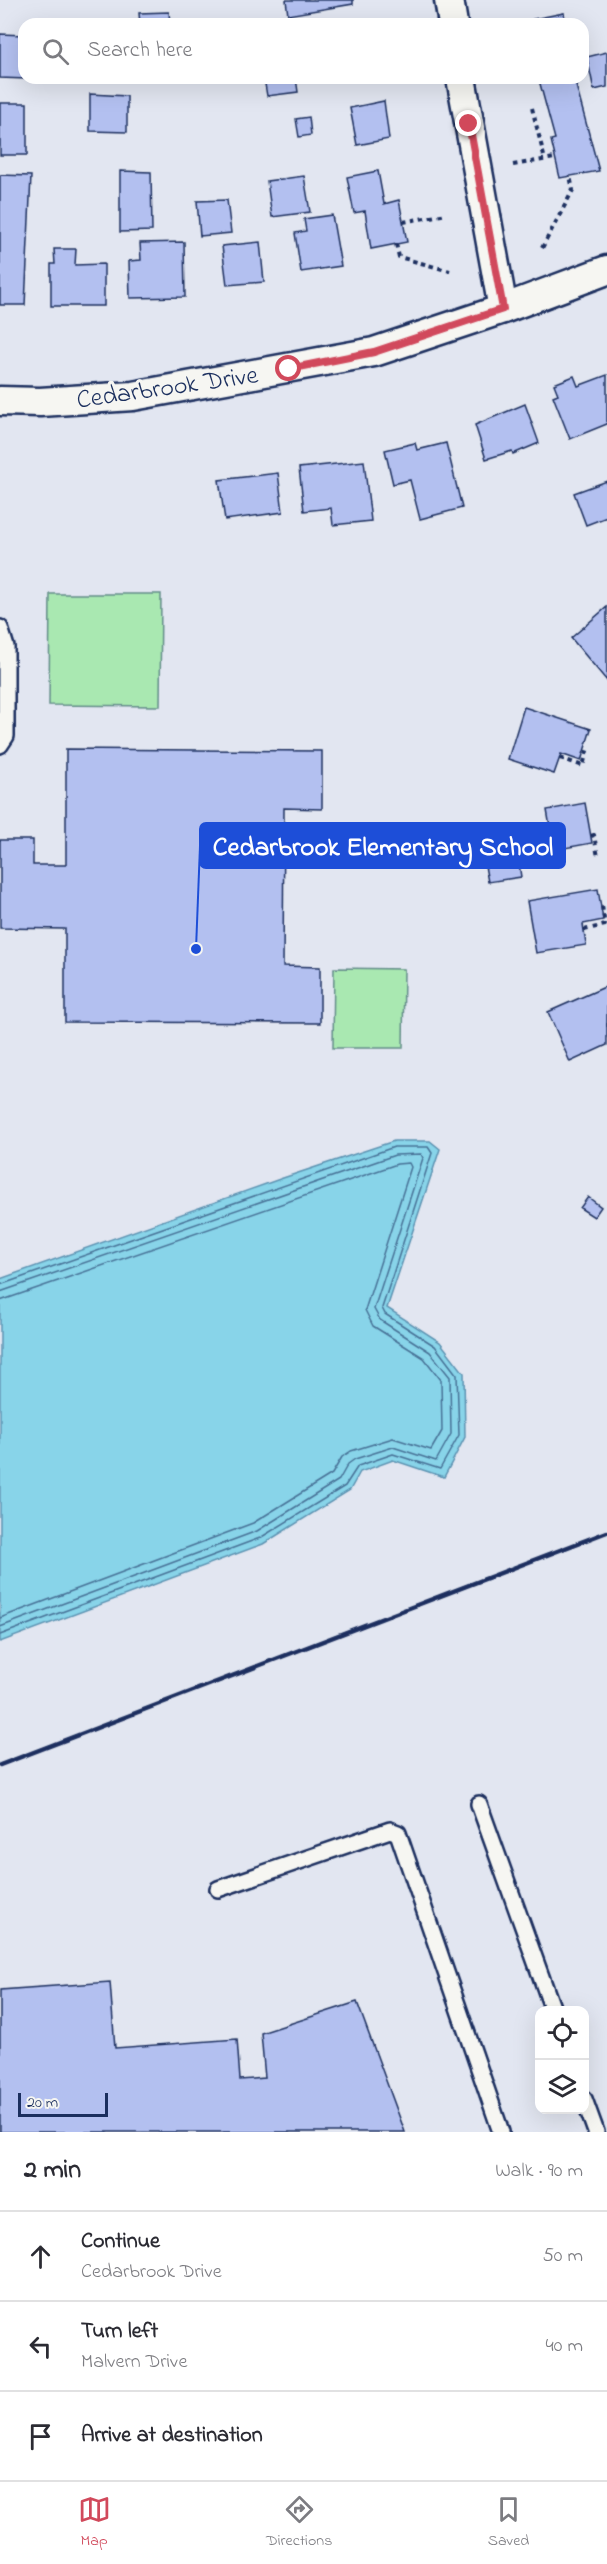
<!DOCTYPE html>
<meta charset="utf-8">
<style>
:root{--surface:#fff;--page:#f7f7f7;--text:#2b2b33;--muted:#7c7c81;--line:#e1e1e2;--accent:#d1495b}
body{margin:0;font-family:"Indie Flower",sans-serif;background:var(--page);color:var(--text)}
.controls{position:absolute;right:18px;bottom:18px;display:grid;overflow:hidden;border-radius:12px;box-shadow:0 6px 24px #0002}
.controls button{width:54px;height:54px;display:grid;place-items:center;padding:0;border:0;border-bottom:2px solid var(--line);background:var(--surface);color:var(--text);font:30px sans-serif}
.scale{position:absolute;left:18px;bottom:15px;width:90px;box-sizing:border-box;padding-left:6px;border:3px solid #1b2f5e;border-top:0;font-size:16px;line-height:21px;white-space:nowrap;color:#1b2f5e;-webkit-text-stroke:4px #f6f6f2;paint-order:stroke}
.stop{position:absolute;width:18px;height:18px;margin:-14px;border:4px solid #d1495b;border-radius:50%;background:#fff}
.stop.end{background:#d1495b;border-color:#fff;box-shadow:0 2px 6px #0008}
.list{margin:0;padding:0;list-style:none}
h2{display:flex;justify-content:space-between;align-items:center;height:78px;margin:0;padding:0 24px;font-size:26px}
h2 small{font-size:20px;font-weight:400;color:var(--muted)}
.list li{display:grid;grid-template-columns:39px 1fr auto;gap:18px;align-items:center;box-sizing:border-box;height:90px;padding:0 24px;border-top:2px solid var(--line)}
.list b{display:block;font-size:22px;white-space:nowrap}
.list p{margin:0;font-size:20px;white-space:nowrap;color:var(--muted)}
.list em{font-size:20px;font-style:normal;color:var(--muted)}
.icon{flex:none;width:33px;height:33px;fill:none;stroke:currentColor;stroke-width:2;stroke-linecap:round;stroke-linejoin:round}
.map{position:relative;flex:none;width:607px;height:2132px;overflow:hidden}
.search{position:absolute;background:var(--surface);box-shadow:0 6px 24px #0002;left:18px;right:18px;top:18px;height:66px;display:flex;align-items:center;gap:15px;box-sizing:border-box;padding:0 21px;border-radius:18px;color:var(--muted);font-size:22px}
.sheet{height:348px;background:var(--surface)}
nav{display:flex;justify-content:space-around;align-items:center;box-sizing:border-box;height:84px;border-top:2px solid var(--line);background:var(--surface);font-size:16px;color:var(--muted)}
nav a{display:grid;justify-items:center;gap:3px}
nav .on{color:var(--accent)}
.map>svg:first-child{display:block}
</style>
<div class="map">
<svg width="607" height="2132" viewBox="0 0 607 2132">
<rect width="100%" height="100%" fill="#e2e6f1"/>
<filter id="ink" filterUnits="userSpaceOnUse"><feTurbulence type="fractalNoise" baseFrequency=".0167" numOctaves="2"/><feDisplacementMap in="SourceGraphic" scale="12" xChannelSelector="R" yChannelSelector="G"/><feConvolveMatrix kernelMatrix="1 2 1 2 8 2 1 2 1" color-interpolation-filters="sRGB"/></filter>
<g filter="url(#ink)">
<!-- green -->
<g fill="#a9e8b1" stroke="#628c88" stroke-width="1.5">
<path d="M50,594H161L160,706L49,705Z"/>
<path d="M334,968L404,969L403,1048H333Z"/>
</g>
<!-- water -->
<path fill="#88d4e9" stroke="#5c92b1" stroke-width="1.5" d="M394,1141H430L440,1149L387,1308L440,1342L464,1373L465,1437L444,1477L393,1460L360,1472L350,1490L263,1544L0,1642V1279L280,1179Z"/>
<g fill="none" stroke-linecap="round" stroke-linejoin="round">
<!-- shore -->
<g stroke="#477196" stroke-width="1.5">
<path d="M0,1285L394,1147H428L432,1153L382,1308L385,1314L435,1346L457,1375L459,1435L440,1469L393,1454L358,1466L345,1486L260,1538L0,1635"/>
<path d="M0,1292L395,1155L421,1154L423,1158L374,1309L380,1320L430,1352L450,1377L451,1434L436,1461L393,1447L355,1459L348,1464L339,1480L257,1531L0,1627"/>
<path d="M0,1301L397,1164L409,1163L411,1167L365,1310L373,1326L424,1358L441,1380L442,1431L431,1450L393,1438L351,1451L342,1457L332,1474L253,1523L0,1618"/>
</g>
</g>
<!-- building -->
<g fill="#b3c0f0" stroke="#1b2f5e" stroke-width="1.5">
<path d="M286,0H353V4L288,15Z"/>
<path d="M169,12L170,24H140L139,13Z"/>
<path d="M564,13L566,24H533V19Z"/>
<path d="M0,34L24,35V78L27,79L0,78Z"/>
<path d="M607,52V87L594,90L587,57Z"/>
<path d="M264,78H296L298,92L267,96Z"/>
<path d="M547,78H574L599,171L560,178L551,140L555,139L539,80Z"/>
<path d="M90,94L127,96V132L90,131Z"/>
<path d="M384,101L389,139L357,145L350,108Z"/>
<rect x="0" y="103" width="27" height="52"/>
<path d="M309,117L311,135L299,137L296,119Z"/>
<path d="M120,171L151,172L152,231L120,232Z"/>
<path d="M378,171L384,204L399,200L407,242L371,249L365,211L354,213L347,177Z"/>
<path d="M0,175L31,176L25,305H0Z"/>
<path d="M304,176L310,212L272,217L267,181Z"/>
<path d="M227,200L231,233L200,236L197,201Z"/>
<path d="M332,215L341,266L301,272L295,233L306,231L304,219Z"/>
<path d="M184,242L185,297L130,298L129,261L141,260L140,243Z"/>
<path d="M260,242L264,282L227,285L222,246Z"/>
<path d="M54,249H76L75,265L104,264V306H51V264H55Z"/>
<path d="M607,375V424L570,439L553,396L558,394L554,384L574,376L578,386Z"/>
<path d="M525,404L539,443L513,454L512,451L486,459L475,425Z"/>
<path d="M415,443L417,450L446,443L462,508L420,519L410,480L393,484L385,450Z"/>
<path d="M364,461L371,521L333,525L331,508L304,511L299,468Z"/>
<path d="M278,473L283,512L225,520L219,480Z"/>
<path d="M607,481V517L586,525L574,493Z"/>
<path d="M607,607V681L571,638Z"/>
<path d="M524,707L591,729L581,761L561,754L554,774L508,759Z"/>
<path d="M66,749L322,751V809L284,808L283,966L320,967V1023L65,1022V929L0,928V840H33V865H66Z"/>
<path d="M585,803L592,843L554,850L547,810Z"/>
<path d="M516,844L521,877L488,882L482,850Z"/>
<path d="M598,889L603,920L583,924L586,945L536,953L527,901Z"/>
<path d="M607,986V1045L570,1062L548,1012Z"/>
<path d="M588,1197L601,1207L594,1217L580,1208Z"/>
<path d="M110,1982L115,2048L237,2039L240,2080L265,2078L261,2033L357,2002L405,2132H0V1990Z"/>
</g>
<g fill="none" stroke-linecap="round" stroke-linejoin="round">
<defs>
<g id="service">
<path d="M0,628L6,647V736L0,745"/>
<path d="M479,1804L553,2010"/>
<path d="M218,1889L390,1830L398,1833L501,2132"/>
<path d="M584,2099L596,2132"/>
</g>
<g id="minor">
<path d="M449,0L453,24"/>
<path d="M461,78L503,309"/>
<path d="M0,401L40,402L133,396L374,352L503,309L607,270"/>
</g>
</defs>
<!-- service casing -->
<use href="#service" stroke="#1b2f5e" stroke-width="20"/>
<!-- minor casing -->
<use href="#minor" stroke="#1b2f5e" stroke-width="33"/>
<!-- path -->
<g stroke="#1b2f5e" stroke-width="4" stroke-dasharray="4.5 4.5" stroke-linecap="butt">
<path d="M532,108L545,160"/>
<path d="M513,165L555,158"/>
<path d="M403,222L447,214"/>
<path d="M396,244L399,257L450,271"/>
<path d="M542,248L573,190L570,176"/>
<path d="M560,758L583,766L588,747"/>
<path d="M591,836L594,835L598,857"/>
<path d="M584,930L605,925L602,906"/>
<path d="M606,1025H607"/>
</g>
<!-- service -->
<use href="#service" stroke="#f6f6f2" stroke-width="15"/>
<!-- minor -->
<use href="#minor" stroke="#f6f6f2" stroke-width="28"/>
<!-- rail -->
<path stroke="#1b2f5e" stroke-width="4.5" d="M0,1765L607,1532"/>
</g>
</g>
<g fill="none" stroke-linecap="round" stroke-linejoin="round" filter="url(#ink)">
<!-- route -->
<path stroke="#d1495b" stroke-width="8" d="M289,369L374,352L503,309L469,124"/>
</g>
<g text-anchor="middle" stroke-width="6" stroke-linejoin="round" paint-order="stroke">
<!-- street labels -->
<g font-size="26" fill="#1b2f5e" stroke="#f6f6f2">
<text transform="translate(167 386) rotate(-8)" y="9">Cedarbrook Drive</text>
</g>
</g>
<!-- callouts -->
<path fill="none" stroke="#1d4ed8" stroke-width="2" d="M196 949L200 846"/>
<circle fill="#1d4ed8" stroke="#f6f6f2" stroke-width="2" cx="196" cy="949" r="6"/>
<rect fill="#1d4ed8" stroke="#1d4ed8" stroke-width="2" x="200" y="823" width="365" height="45" rx="6"/>
<g font-size="27" text-anchor="middle" font-weight="bold" fill="#fff">
<text x="383" y="855">Cedarbrook Elementary School</text>
</g>
</svg>
<div class="controls">
<button><svg class="icon" aria-label="locate" viewBox="0 0 24 24"><circle cx="12" cy="12" r="6"/><path d="M12 2v4M12 18v4M2 12h4M18 12h4"/></svg></button>
<button><svg class="icon" aria-label="layers" viewBox="0 0 24 24"><path d="M12 4l9 5-9 5-9-5zM3 14l9 5 9-5"/></svg></button>
</div>
<div class="scale">20 m</div>
<div class="stop" style="left:289px;top:369px"></div>
<div class="stop end" style="left:469px;top:124px"></div>
<div class="search"><svg class="icon" aria-label="search" viewBox="0 0 24 24"><circle cx="10" cy="10" r="6"/><path d="M15 15l6 6"/></svg>Search here</div>
</div>
<section class="sheet">
<h2>2 min<small>Walk · 90 m</small></h2>
<ul class="list">
<li><svg class="icon" aria-label="ahead" viewBox="0 0 24 24"><path d="M12 20V5M6 11l6-6 6 6"/></svg><div><b>Continue</b><p>Cedarbrook Drive</p></div><em>50 m</em></li>
<li><svg class="icon" aria-label="left" viewBox="0 0 24 24"><path d="M17 20v-9H6M10 6l-5 5 5 5"/></svg><div><b>Turn left</b><p>Malvern Drive</p></div><em>40 m</em></li>
<li><svg class="icon" aria-label="arrive" viewBox="0 0 24 24"><path d="M6 21V4h12l-3 4 3 4H6"/></svg><div><b>Arrive at destination</b></div></li>
</ul>
</section>
<nav>
<a class="on"><svg class="icon" aria-label="map" viewBox="0 0 24 24"><path d="M3 6l6-2 6 2 6-2v14l-6 2-6-2-6 2zM9 4v14M15 6v14"/></svg>Map</a>
<a><svg class="icon" aria-label="directions" viewBox="0 0 24 24"><path d="M12 3l9 9-9 9-9-9zM9 14v-3h6M13 9l2 2-2 2"/></svg>Directions</a>
<a><svg class="icon" aria-label="saved" viewBox="0 0 24 24"><path d="M7 4h10v16l-5-4-5 4z"/></svg>Saved</a>
</nav>
